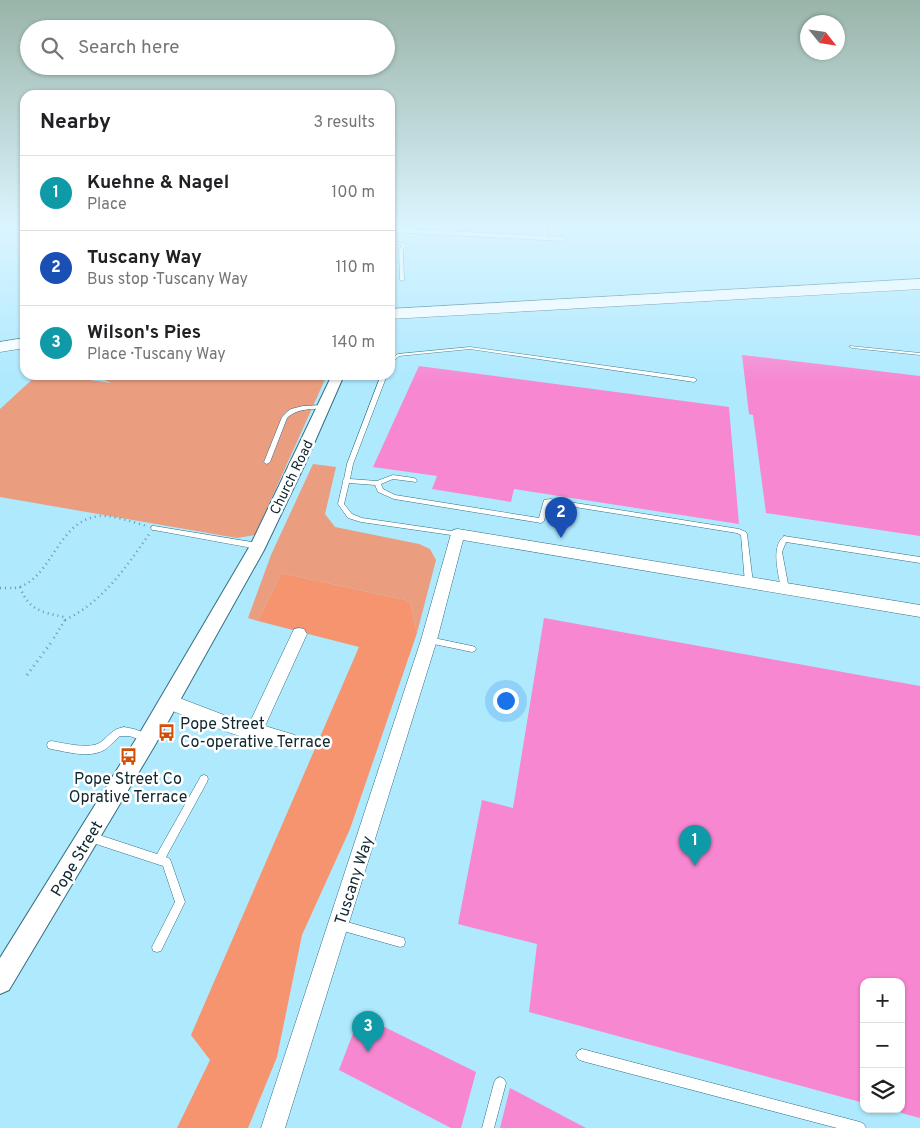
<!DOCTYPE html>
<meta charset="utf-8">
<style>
:root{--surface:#fff;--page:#f2f2f2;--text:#202124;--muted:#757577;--line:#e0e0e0;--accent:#b45309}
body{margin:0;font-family:Overpass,sans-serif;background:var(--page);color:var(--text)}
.controls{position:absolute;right:15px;bottom:15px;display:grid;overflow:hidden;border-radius:10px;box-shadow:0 1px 4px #0004}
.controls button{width:45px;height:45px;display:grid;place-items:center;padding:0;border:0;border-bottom:1px solid var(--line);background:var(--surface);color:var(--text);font:25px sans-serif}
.compass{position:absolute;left:800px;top:15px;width:45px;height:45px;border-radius:50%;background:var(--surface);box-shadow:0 1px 4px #0004;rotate:120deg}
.you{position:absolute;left:505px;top:700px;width:18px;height:18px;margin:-12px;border:4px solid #fff;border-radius:50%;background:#1a73e8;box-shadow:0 0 0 8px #1a73e833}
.badge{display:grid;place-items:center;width:32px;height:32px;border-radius:50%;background:var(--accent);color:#fff;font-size:16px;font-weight:700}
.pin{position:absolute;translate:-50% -41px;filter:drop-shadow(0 1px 2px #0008)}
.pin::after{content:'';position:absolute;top:26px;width:18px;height:15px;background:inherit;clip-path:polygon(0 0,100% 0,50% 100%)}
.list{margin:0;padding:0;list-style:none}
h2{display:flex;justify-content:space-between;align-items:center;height:65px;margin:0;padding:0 20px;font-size:21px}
h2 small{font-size:16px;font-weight:400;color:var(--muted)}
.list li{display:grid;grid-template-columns:32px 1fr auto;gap:15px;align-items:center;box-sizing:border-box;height:75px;padding:0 20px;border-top:1px solid var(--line)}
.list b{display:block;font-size:19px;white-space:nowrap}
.list p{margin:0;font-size:16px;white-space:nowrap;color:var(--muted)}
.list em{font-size:16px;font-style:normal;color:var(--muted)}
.icon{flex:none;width:28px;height:28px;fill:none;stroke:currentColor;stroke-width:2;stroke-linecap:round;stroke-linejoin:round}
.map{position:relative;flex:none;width:920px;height:1128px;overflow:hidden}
.search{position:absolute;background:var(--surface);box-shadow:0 1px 4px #0004;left:20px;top:20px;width:375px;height:55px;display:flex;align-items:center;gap:12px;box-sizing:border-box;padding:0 18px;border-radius:28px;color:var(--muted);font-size:19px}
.panel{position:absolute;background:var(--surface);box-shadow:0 1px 4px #0004;left:20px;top:90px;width:375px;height:290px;border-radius:15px}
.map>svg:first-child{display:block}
</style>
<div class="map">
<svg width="920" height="1128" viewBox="0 0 920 1128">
<rect width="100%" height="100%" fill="#aee9fe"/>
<!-- green -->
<g fill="#ea9d7f">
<path d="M37,375H54L111,383L93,375H327L255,535L237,538L0,497V409Z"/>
<path d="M313,464L336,467L325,514L335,527L419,544L430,549L436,560L417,633L410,601L281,573L258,621L248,618L271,555Z"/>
</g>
<!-- forest -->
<path fill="#f5946e" d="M281,573L410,601L417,633L350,829L302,935L277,1057L248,1128H177L210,1060L191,1035L359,647L258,621Z"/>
<!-- building -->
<g fill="#f787d1">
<path d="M742,355L920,376V536L766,513L753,415L749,414Z"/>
<path d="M419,366L729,407L739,524L514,489L511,502L432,489L437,476L373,467Z"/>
<path d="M544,618L920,686V1118L901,1113V982H864V1103L529,1012L537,944L458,924L482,800L513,808Z"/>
<path d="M360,1015L476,1072L461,1128H451L339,1070Z"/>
<path d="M510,1088L586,1128H500Z"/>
</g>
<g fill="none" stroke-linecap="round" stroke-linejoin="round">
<defs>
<g id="service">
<path d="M544,224H548L546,238L544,239L542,238Z"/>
<path d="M390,241L406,244L403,250L404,281L400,280L399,250L402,245L390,243Z"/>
<path d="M850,346L920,353V355L852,348L850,347Z"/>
<path d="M470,347L694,378L697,380L694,382L470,349L399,356L390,364V359L398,354Z"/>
<path d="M381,375H387L353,464L350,479L377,481L393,475L414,478L417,480L416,482L393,479L381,484L383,489L395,495L539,518L544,500L550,499L739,529L746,532L747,534L753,583L751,585H747L745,583L741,535L737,533L550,503L549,504L544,521L541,523L394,499L378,492L375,485L349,483L344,504L352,514L362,518L458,532L461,534L458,536L361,522L348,518L338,504L343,482L342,481L344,479L347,464Z"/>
<path d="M324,405L327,407L326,408C312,410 299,407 287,418L270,462L267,464L265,463L264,462L282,417L287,412L291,409L303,406Z"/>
<path d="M152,526H154L258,543L261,546L258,549L154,530H152L151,528Z"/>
<path d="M784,536L920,557V563L786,542L782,552L789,589L788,591H782L781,589C779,574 770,547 784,536Z"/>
<path d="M429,637L472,646L475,647L476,649L475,651L472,652L429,643L426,642L425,640L426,638Z"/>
<path d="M124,727L134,729L151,735L152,738L151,741L148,742L129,736H120C115,740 111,745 106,749C90,759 68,752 51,749L48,748L47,745L48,742L51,741C64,743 90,750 101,742C110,735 112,729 124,727Z"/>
<path d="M204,775L207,776L208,779L207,782L166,857L170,859L185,902L161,951L157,952L153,951L152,947L175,902L163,866L90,842L87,840L85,837L87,834L90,832L157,854L201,776Z"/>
<path d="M340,920L400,937L404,938L405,942L404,946L400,947L340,930L336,929L335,925L336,921Z"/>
<path d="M582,1049L860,1122L864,1124L866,1128H837L582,1061L578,1059L576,1055L578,1051Z"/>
<path d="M500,1077L504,1079L506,1083L494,1128H482L494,1083L496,1079Z"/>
</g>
<g id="minor">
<path d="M390,228L562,237L566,239L562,241L390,232Z"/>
<path d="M458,529L920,605V617L463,540L437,640L285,1128H261L421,640L451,534L453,530Z"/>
<path d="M299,628L304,629L307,634L265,726L295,735L297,741L295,747C278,754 185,716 163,707L161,702L163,697L169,694L224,715L250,722L294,629Z"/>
</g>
<path id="tertiary" d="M332,375H344L305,464L264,550L155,745L9,990L0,994V958L141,731L251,544Z"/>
<g id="motorway">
<path d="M920,279V289L390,319V309Z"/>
<path d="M25,338V348L0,352V342Z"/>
</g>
</defs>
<!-- service casing -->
<use href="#service" stroke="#346e80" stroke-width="1"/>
<!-- minor casing -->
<use href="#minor" stroke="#346e80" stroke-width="1"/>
<!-- tertiary casing -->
<use href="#tertiary" stroke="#346e80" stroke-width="2"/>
<!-- motorway casing -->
<use href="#motorway" stroke="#346e80" stroke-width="1"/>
<!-- path-far2 -->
<path stroke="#6c98a8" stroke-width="1" stroke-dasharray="0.5 2.5" stroke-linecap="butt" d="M553,228L564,229"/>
<!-- path-far1 -->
<g stroke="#6c98a8" stroke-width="2.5" stroke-dasharray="1 4" stroke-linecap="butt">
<path d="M20,587C29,611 42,612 64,617L65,620L52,641"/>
<path d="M0,588C5,588 11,588 15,588C51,581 56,525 94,517C110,513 131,522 147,526"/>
<path d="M65,620C104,601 126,567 150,533"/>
</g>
<!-- path -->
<path stroke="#6c98a8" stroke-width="3" stroke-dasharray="1 4.5" stroke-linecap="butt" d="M27,675L53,640"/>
<!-- service -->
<use href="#service" fill="#fff" fill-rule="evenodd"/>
<!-- minor -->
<use href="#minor" fill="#fff" fill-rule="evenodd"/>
<!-- tertiary -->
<use href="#tertiary" fill="#fff" fill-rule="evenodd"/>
<!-- motorway -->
<use href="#motorway" fill="#fff" fill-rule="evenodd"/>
</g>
<!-- sky -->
<linearGradient id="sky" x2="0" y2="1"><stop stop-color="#99b4a8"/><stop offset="0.59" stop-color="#dbf5ff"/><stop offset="1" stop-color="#dbf5ff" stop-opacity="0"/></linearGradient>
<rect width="920" height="382" fill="url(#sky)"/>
<!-- icons -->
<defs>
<symbol id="bus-bare" viewBox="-9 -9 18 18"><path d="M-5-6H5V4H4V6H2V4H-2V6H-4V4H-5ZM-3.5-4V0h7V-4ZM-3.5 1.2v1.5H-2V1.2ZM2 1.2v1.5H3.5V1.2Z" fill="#d34f05" stroke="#fff" stroke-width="2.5" paint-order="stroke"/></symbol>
</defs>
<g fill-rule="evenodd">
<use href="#bus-bare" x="154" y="720" width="25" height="25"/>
<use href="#bus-bare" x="116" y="744" width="25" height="25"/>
</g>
<g text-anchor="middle" stroke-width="5" stroke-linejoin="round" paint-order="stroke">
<!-- street labels -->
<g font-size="14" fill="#0f272f" stroke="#fff">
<text transform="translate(291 477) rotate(-64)" y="5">Church Road</text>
</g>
<!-- near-poi labels -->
<g font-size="16" fill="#0f272f" stroke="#fff" text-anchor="start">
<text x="180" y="729">Pope Street<tspan x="180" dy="18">Co-operative Terrace</tspan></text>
<text x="128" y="784" text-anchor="middle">Pope Street Co<tspan x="128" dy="18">Oprative Terrace</tspan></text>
</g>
<!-- near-street labels -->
<g font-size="16" fill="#0f272f" stroke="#fff">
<text transform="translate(76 858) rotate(-59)" y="6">Pope Street</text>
<text transform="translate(353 880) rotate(-72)" y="6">Tuscany Way</text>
</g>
</g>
</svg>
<div class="controls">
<button>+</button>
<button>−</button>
<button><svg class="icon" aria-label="layers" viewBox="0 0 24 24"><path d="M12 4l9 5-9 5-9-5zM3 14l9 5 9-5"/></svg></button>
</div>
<svg class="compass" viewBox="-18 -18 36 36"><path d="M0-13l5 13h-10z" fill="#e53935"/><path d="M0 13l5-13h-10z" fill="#757577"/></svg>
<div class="you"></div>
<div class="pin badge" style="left:695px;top:866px;background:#0f9aa8">1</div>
<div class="pin badge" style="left:561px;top:538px;background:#1a4fb4">2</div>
<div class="pin badge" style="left:368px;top:1052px;background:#0f9aa8">3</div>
<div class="search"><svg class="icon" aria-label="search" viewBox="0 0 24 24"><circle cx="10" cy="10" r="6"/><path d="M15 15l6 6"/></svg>Search here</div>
<section class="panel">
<h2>Nearby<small>3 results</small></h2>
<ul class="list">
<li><span class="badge" style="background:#0f9aa8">1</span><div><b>Kuehne &amp; Nagel</b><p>Place</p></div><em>100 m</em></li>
<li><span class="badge" style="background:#1a4fb4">2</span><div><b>Tuscany Way</b><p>Bus stop · Tuscany Way</p></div><em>110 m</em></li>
<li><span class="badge" style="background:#0f9aa8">3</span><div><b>Wilson's Pies</b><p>Place · Tuscany Way</p></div><em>140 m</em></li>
</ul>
</section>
</div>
